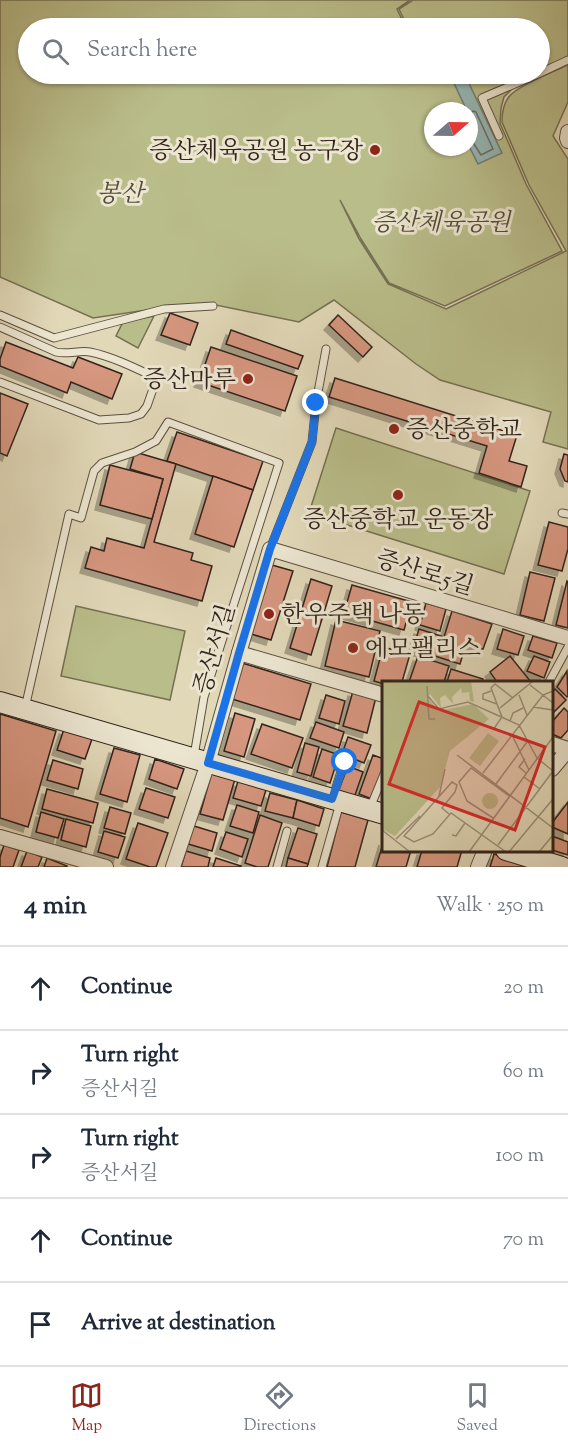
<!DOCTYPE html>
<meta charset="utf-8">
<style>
:root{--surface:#fff;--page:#f2f2f3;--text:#1f2937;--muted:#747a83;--line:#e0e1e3;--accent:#8f2418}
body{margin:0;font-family:"Sorts Mill Goudy","Noto Serif KR",serif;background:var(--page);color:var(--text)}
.compass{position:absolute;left:424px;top:102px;width:54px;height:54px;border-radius:50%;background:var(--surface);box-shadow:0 2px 4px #0004;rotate:70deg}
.stop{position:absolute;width:18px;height:18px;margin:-14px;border:4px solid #1a73e8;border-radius:50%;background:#fff}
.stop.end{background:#1a73e8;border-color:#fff;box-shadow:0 2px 6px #0008}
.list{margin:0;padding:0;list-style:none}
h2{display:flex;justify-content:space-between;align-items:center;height:78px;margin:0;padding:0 24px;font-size:26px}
h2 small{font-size:20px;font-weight:400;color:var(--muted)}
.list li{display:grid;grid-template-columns:39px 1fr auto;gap:18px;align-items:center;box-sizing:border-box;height:84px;padding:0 24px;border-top:2px solid var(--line)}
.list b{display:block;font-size:22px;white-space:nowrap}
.list p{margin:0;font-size:20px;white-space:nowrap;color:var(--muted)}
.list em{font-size:20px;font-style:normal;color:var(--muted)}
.icon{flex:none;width:33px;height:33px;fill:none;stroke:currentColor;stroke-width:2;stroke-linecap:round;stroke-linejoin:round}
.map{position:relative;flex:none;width:568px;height:867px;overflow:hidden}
.search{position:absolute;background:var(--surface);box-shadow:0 2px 4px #0004;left:18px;right:18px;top:18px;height:66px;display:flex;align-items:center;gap:15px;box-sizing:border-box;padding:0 21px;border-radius:33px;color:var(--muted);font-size:22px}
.sheet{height:498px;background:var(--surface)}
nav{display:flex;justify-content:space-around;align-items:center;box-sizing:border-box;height:84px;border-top:2px solid var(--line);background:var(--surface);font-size:16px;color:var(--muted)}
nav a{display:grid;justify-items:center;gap:3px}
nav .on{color:var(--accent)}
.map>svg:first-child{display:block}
</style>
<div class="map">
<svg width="568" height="867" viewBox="0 0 568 867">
<defs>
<filter id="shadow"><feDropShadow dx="-5" dy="5" stdDeviation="0" flood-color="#0004"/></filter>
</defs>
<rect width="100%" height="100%" fill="#e1d8b8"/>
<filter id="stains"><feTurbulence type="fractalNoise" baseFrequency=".00333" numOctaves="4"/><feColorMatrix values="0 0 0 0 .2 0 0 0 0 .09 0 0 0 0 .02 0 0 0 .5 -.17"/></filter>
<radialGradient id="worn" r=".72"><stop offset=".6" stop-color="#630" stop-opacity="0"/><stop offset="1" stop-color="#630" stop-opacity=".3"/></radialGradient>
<!-- green -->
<g fill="#b9bd8a" stroke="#757052" stroke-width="1.5" fill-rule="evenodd">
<path d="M0,0H410L397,9L406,28H28V74H354L314,82L292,79L315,83L360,74H540V28H408L399,9L413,0H568V62L513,88L504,97L501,108L500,123L526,184L562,251L445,306L389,283L361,239L340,200L359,239L388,284L446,309L566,251L529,185L502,122C502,114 503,105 508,98C516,86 553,72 568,65V102L553,136L568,159V449L543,442L551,412L440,380L416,364L334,300L299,322L211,304L160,308L93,318L0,277ZM433,111H469V147H433Z"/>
<path d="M154,316L138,348L116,336L123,322Z"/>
<path d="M336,428L530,491L504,574L309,513Z"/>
<path d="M76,606L185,631L170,700L61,676Z"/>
</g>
<!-- water -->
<path fill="#96b8b7" stroke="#6e7c79" stroke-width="1.5" d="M466,77L502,153L478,164L469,146V111H467L454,83Z"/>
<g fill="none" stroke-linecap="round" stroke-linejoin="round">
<!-- shore -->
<path stroke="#646e69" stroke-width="1.5" d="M469,115L473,111L476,112L493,149L481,155L474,144L469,141"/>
</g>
<!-- building -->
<g fill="#d79780" stroke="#31231b" stroke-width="1.5" filter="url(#shadow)">
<path d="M170,313L198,323L190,345L161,335Z"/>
<path d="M338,315L372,347L363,357L329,325Z"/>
<path d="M231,330L303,356L298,369L226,344Z"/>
<path d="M6,342L73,368L78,357L122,374L112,399L71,382L67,393L0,366V359Z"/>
<path d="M211,347L297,376L285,411L199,382Z"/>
<path d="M335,378L517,435L509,461L527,466L521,487L479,473L487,446L329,397Z"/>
<path d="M0,393L28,404L7,456L0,453Z"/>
<path d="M177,432L263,461L253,490L167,461Z"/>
<path d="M135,452L176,464L154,542L193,553L191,560L212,566L202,601L85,568L91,547L104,551L107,538L144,548L163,479L130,469Z"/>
<path d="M564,454L568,455V482L565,481L560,469Z"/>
<path d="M110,465L163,479L152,519L100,505Z"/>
<path d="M213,476L253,490L234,547L195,534Z"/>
<path d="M549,522L568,527V549L562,571L538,565Z"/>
<path d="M272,565L293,571L271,640L251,634Z"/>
<path d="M530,572L555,578L544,621L520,615Z"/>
<path d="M311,579L332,586L311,655L290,648Z"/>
<path d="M567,581L568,582V628L556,625Z"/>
<path d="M352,585L412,602L404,630L344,613Z"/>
<path d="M426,603L446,609L440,631L420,625Z"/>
<path d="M452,611L492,624L483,649L466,644L460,664L413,649L419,629L444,637Z"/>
<path d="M336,620L380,631L369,677L325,666Z"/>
<path d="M503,629L524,636L518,655L497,649Z"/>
<path d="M533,636L557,643L552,658L528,650Z"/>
<path d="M383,647L410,654L402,682H384V684L374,681Z"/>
<path d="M418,656L449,666L444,682H409Z"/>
<path d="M510,656L531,682H497L490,672Z"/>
<path d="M534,656L550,662L544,678L527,671Z"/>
<path d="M242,663L311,684L300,720L232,699Z"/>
<path d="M451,669L483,679L482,682H447Z"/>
<path d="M567,671L568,696L567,697L557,687Z"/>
<path d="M555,689L566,700L553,713L552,712V692Z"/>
<path d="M353,691L376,697L367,733L343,726Z"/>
<path d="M326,695L345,701L339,724L319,718Z"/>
<path d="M564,708L568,712V730L561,738L552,734V722Z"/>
<path d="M235,713L255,719L244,757L224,751Z"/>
<path d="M0,714L56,731L28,827L0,818Z"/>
<path d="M316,722L344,732L339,748L310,738Z"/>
<path d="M262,724L303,738L292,768L251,754Z"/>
<path d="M64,729L92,739L85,759L57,750Z"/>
<path d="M348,737L371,745L364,763L342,754Z"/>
<path d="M305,743L319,747L311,776L297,772Z"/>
<path d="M114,748L140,755L127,802L100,794Z"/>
<path d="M322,749L339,755L330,783L313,777Z"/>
<path d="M373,755L384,759V766L372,799L359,794Z"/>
<path d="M155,759L184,769L177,789L149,779Z"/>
<path d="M53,760L83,769L78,789L47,780Z"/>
<path d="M348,766L363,772L354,798L338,792Z"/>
<path d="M212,772L235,779L223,820L200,814Z"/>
<path d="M238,781L266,790L261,806L233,798Z"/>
<path d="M146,788L175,797L168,818L139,809Z"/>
<path d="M47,789L98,803L93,823L42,809Z"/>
<path d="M270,793L297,800L293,818L265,811Z"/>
<path d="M297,800L324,809L319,826L293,818Z"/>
<path d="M568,802V834L552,827V823Z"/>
<path d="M237,805L259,812L253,833L230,826Z"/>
<path d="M110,807L131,813L125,834L104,828Z"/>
<path d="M41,812L64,819L58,838L36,832Z"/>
<path d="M341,812L368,820L355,867H327Z"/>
<path d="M260,815L282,823L268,867H257L245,863Z"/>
<path d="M66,819L91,826L86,847L61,840Z"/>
<path d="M138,823L168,833L156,867H150L126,859Z"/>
<path d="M194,826L217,833L212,851L188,844Z"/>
<path d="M298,828L317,834L308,864L288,858Z"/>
<path d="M104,831L125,837L118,858L98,852Z"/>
<path d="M226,832L248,839L242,857L220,849Z"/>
<path d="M552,836L568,842V855L552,850Z"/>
<path d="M384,840V850H411L406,867H376Z"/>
<path d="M4,845L19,850L13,867H0V857Z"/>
<path d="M422,850H462L457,867H417Z"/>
<path d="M27,851L42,857L38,867H21Z"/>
<path d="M186,851L210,858L208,867H181Z"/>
<path d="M494,854L532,867H490Z"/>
<path d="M47,858L67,866V867H44Z"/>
<path d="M216,858L241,866V867H213Z"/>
<path d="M288,858L308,864L307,867H286Z"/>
</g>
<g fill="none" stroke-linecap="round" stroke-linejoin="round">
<defs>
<g id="lane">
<path d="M540,73L568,60"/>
<path d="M499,136L482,98L538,74"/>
<path d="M0,315L54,338L164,309L213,306"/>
<path d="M0,327L56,352C68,355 79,350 90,352C110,356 131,366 150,375L154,386L147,406L141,414L129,418L99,420L0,382"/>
<path d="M562,513L568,514"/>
<path d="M270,549L312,442L316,403L326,349"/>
<path d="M549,682L568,647"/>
<path d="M25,708L69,514L81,518L94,471L102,463L135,452L156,441L168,422L279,463L204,697L194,756"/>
<path d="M333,797L344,762"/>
<path d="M370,808L384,774"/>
<path d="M277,867L287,831"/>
<path d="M322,867L340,803"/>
</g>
<g id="street">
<path d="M568,132L567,138L568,141"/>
<path d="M239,653L384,695"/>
<path d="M552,744L568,749"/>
<path d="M552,769L568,750"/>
<path d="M0,837L106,867"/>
<path d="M173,867L208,763L239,653L270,549L568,638"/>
<path d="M478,867L485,850"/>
</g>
<g id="secondary">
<path d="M0,702L384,814"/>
<path d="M506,850L562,867"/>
</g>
</defs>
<!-- lane casing -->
<use href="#lane" stroke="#5d5042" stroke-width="9"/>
<!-- street casing -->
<use href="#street" stroke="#5d5042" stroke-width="16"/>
<!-- secondary casing -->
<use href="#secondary" stroke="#31231b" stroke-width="22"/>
<!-- lane -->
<use href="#lane" stroke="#ece6d1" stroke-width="7"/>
<!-- street -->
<use href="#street" stroke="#ece6d1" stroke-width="14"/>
<!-- secondary -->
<use href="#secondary" stroke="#ece6d1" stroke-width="20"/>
</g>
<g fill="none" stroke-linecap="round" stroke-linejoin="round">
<!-- route -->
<path stroke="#1a73e8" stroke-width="8" d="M316,403L312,442L270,549L239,653L208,763L332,799L345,762"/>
</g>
<!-- markers -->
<g fill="#8f2418" stroke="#ece6d1" stroke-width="2">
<circle cx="375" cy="150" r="6"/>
<circle cx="248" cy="379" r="6"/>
<circle cx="394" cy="429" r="6"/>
<circle cx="398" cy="495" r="6"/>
<circle cx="269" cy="614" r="6"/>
<circle cx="353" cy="648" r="6"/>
</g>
<g text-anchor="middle" stroke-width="6" stroke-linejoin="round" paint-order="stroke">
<!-- poi labels -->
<g font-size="24" fill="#31231b" stroke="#ece6d1" text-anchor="start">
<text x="363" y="158" text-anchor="end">증산체육공원 농구장</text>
<text x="236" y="387" text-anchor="end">증산마루</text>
<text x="406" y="437">증산중학교</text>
<text x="398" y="527" text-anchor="middle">증산중학교 운동장</text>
<text x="281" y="622">한우주택 나동</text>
<text x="365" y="656">에모팰리스</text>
</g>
<!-- park labels -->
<g font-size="24" font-style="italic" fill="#534a37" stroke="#ece6d1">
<text x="120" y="201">봉산</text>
<text x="441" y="230">증산체육공원</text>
</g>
<!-- street labels -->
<g font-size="24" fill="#31231b" stroke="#ece6d1">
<text transform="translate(425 572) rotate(17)" y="8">증산로5길</text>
<text transform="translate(214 649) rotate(-74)" y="8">증산서길</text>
</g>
</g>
<!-- overview -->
<g transform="translate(382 681)">
<rect width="171" height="171" fill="#e1d8b8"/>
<path d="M0,0H89L92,21L88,20L87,11L80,12L79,7L70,16L71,23L63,14L58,17L59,27L48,13L46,16L56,30L91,23L107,38L68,70L58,106L13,155L0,148ZM106,52L117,60L98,85L87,77ZM100 120a8 8 0 1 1 16 0a8 8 0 1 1-16 0Z" fill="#b9bd8a"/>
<path fill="none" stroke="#9b9079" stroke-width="1.5" d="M148,4L171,22M45,5L47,38H53M109,10L101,13V18L115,23L120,36L111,49M45,14L57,28L86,21L137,44L155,77L171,90M137,14L145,34M115,23L109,7L113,3L131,17M151,26L171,29M118,27L151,0M128,40L131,32L141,27M130,54L147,89M75,74L171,147M143,78L137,86L144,92M101,92L161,14L171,10M142,96L158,108M114,103L145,61M57,115L63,88M67,133L60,127L73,111L75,104L70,101L22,155L32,161L51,153L69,132L124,171M111,137L85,120L77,101L89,87L127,115M0,149L28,171M70,154L74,155L83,142M14,158L38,135M116,164L171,90M87,171L171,56M127,171L171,118M157,171L171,154"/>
<path fill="#d62828" fill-opacity="0.15" stroke="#d62828" stroke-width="3" d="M37,21L163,66L133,149L7,103Z"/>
<rect width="171" height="171" fill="none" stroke="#31231b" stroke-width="3"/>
</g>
<rect width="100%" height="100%" filter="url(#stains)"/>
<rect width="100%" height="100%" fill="url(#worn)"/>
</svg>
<svg class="compass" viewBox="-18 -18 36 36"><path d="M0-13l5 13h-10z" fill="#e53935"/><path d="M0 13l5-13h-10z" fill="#747a83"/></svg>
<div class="stop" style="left:345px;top:762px"></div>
<div class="stop end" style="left:316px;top:403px"></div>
<div class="search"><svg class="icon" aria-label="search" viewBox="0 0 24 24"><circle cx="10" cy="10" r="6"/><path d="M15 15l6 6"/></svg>Search here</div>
</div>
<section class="sheet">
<h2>4 min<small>Walk · 250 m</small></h2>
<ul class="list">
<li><svg class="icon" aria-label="ahead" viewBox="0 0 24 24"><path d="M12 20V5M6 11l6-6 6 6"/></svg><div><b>Continue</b></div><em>20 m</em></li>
<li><svg class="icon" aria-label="right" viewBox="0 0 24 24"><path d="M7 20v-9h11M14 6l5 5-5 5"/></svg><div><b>Turn right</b><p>증산서길</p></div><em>60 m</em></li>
<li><svg class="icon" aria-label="right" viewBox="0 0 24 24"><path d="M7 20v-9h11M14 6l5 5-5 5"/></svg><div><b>Turn right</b><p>증산서길</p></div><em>100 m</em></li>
<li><svg class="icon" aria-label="ahead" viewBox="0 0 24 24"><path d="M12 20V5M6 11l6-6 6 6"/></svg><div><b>Continue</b></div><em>70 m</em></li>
<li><svg class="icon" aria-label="arrive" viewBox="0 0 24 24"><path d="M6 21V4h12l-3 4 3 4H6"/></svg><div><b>Arrive at destination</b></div></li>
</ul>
</section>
<nav>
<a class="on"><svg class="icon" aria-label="map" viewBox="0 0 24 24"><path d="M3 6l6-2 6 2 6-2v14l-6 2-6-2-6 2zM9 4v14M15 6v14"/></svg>Map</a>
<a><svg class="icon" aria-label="directions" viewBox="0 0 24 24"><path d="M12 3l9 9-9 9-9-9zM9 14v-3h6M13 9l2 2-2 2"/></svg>Directions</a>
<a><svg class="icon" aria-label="saved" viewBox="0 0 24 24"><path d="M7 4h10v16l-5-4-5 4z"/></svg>Saved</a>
</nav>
